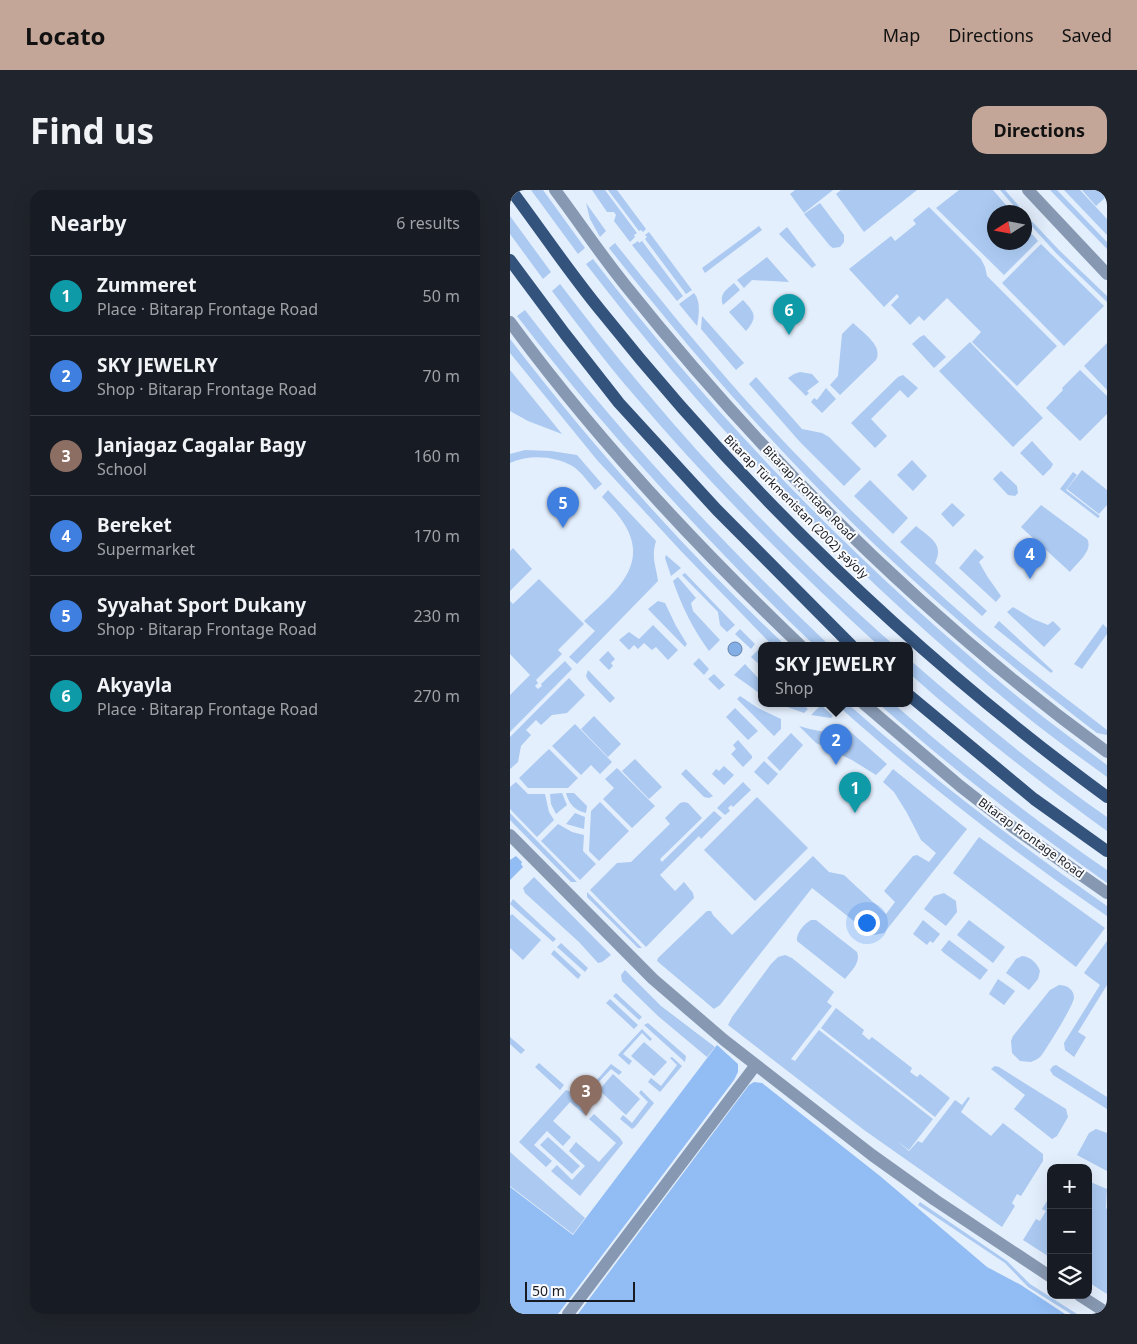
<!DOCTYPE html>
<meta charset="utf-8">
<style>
:root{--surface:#171b24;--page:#20242c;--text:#f1f3f6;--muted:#9ea1a6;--line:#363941;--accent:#c4a698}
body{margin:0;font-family:"Noto Sans",sans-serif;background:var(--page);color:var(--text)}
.controls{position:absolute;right:15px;bottom:15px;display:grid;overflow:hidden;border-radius:10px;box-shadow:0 5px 20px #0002}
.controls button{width:45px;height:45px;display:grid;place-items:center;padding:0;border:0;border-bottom:1px solid var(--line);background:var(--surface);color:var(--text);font:25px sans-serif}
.compass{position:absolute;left:477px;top:15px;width:45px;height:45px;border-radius:50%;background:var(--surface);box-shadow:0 5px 20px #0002;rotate:259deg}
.scale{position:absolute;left:15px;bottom:12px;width:110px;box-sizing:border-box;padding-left:5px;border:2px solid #181b21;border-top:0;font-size:14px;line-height:18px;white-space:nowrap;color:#181b21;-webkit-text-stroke:4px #f9fbfe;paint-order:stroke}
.you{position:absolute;left:356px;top:732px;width:18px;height:18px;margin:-12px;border:4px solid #fff;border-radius:50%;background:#1a73e8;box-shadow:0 0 0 8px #1a73e833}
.badge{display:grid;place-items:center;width:32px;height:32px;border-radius:50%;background:var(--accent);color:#fff;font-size:16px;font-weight:700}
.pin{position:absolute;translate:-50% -41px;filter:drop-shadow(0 1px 2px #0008)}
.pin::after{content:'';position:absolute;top:26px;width:18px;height:15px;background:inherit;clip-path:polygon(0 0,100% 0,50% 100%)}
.popup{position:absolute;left:248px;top:452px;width:155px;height:65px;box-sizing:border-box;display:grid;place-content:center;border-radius:10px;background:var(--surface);filter:drop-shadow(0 1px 4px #0005);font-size:16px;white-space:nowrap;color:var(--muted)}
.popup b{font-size:19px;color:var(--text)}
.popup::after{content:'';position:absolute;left:50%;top:100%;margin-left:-10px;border:10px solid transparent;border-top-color:var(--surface)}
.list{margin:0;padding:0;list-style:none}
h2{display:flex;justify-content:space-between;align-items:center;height:65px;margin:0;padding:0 20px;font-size:21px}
h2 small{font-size:16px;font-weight:400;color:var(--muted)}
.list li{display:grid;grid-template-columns:32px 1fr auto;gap:15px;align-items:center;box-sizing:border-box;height:80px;padding:0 20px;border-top:1px solid var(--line)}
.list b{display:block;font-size:19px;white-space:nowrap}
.list p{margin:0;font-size:16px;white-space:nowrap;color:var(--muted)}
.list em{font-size:16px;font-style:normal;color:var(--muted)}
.icon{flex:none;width:28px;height:28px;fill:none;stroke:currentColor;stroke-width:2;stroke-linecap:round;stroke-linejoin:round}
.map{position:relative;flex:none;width:597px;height:1124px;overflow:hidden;border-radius:15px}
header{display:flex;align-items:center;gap:30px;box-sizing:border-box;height:70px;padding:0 25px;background:var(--accent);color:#111}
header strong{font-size:24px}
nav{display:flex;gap:28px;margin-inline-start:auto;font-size:18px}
.intro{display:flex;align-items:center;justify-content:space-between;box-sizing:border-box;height:120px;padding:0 30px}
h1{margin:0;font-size:35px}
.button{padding:12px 22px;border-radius:15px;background:var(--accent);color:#111;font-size:18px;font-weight:700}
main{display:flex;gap:30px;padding:0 30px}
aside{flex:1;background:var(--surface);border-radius:15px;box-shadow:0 5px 20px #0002}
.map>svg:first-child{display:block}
</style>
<header>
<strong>Locato</strong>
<nav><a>Map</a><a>Directions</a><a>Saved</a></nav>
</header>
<div class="intro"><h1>Find us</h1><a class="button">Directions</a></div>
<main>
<aside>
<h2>Nearby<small>6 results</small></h2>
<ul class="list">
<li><span class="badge" style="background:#0f9aa8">1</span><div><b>Zummeret</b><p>Place · Bitarap Frontage Road</p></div><em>50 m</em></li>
<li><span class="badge" style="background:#3f7fe0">2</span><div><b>SKY JEWELRY</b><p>Shop · Bitarap Frontage Road</p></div><em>70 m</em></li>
<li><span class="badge" style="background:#8d6e63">3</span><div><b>Janjagaz Cagalar Bagy</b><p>School</p></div><em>160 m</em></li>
<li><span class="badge" style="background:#3f7fe0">4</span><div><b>Bereket</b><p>Supermarket</p></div><em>170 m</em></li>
<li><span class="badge" style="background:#3f7fe0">5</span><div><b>Syyahat Sport Dukany</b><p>Shop · Bitarap Frontage Road</p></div><em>230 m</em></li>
<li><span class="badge" style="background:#0f9aa8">6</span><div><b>Akyayla</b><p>Place · Bitarap Frontage Road</p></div><em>270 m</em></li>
</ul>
</aside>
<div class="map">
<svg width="597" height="1124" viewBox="0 0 597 1124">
<rect width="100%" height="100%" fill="#e4effd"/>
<!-- green -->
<g fill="#abc9f1">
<path d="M21,0H33L75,58L68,64Z"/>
<path d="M82,0H95L127,43L124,45L125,47L120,52L104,31L106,25L104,22H97Z"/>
<path d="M98,0H107L136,39L133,42L131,40L129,41Z"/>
<path d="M285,0H323L294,23L280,4Z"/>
<path d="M331,0H407L354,42L326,4Z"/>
<path d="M449,0H483L502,22H484V52H514L515,36L528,51L494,85L426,18Z"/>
<path d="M490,0H495L514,22H509Z"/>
<path d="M540,0H547L597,52V59Z"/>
<path d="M554,0H570L597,29V45Z"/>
<path d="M572,0H597V6L586,16Z"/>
<path d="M76,13L96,41L90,47L80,29Z"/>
<path d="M310,13L334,45V52L330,57L323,58L320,56L294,24Z"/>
<path d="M419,17L471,69L475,77L477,86L547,156L507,196L462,152L471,142L437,108L414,131L409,126L400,135L381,115L389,107L387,104L374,117L339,79L381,46L385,51L406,34L403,30Z"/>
<path d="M514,23L549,60L597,106V112L546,63L515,29Z"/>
<path d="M0,26L41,82L33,89L0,44Z"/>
<path d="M249,36L252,40L195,83L192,78Z"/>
<path d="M277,37L306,75L302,78L269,44Z"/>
<path d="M139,42L182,100L176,104L135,49L137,47L135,45Z"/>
<path d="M128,51L129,53L132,51L173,106L167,111L122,55Z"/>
<path d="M105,53C161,123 217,192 279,257C339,320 401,380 467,437C509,473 553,506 597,540V545L587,543C523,494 462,444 403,390C291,289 192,176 99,58Z"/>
<path d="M531,54L594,116L554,156L492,93Z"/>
<path d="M257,67L279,92L242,90L234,98L227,90Z"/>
<path d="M83,69C208,232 353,380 513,511C540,533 569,554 597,575V587C567,565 536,543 507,519C346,388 202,238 76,74Z"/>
<path d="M224,93L230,100L213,115C209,104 216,100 224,93Z"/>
<path d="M50,94C77,129 104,164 133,198C210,290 295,377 385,456H369C283,377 200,295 124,205C95,172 69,136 42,101Z"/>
<path d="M184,103C191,111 189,126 187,136L169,114Z"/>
<path d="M233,110C245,123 248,127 236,141L219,122Z"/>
<path d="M15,120C107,241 210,351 320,456H305C198,353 98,244 7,126Z"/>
<path d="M192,126L234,173L226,180L191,139Z"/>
<path d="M343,133C352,142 374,156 366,170L330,205L320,195L328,186L332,144Z"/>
<path d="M414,145L436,167L424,178L402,154L410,147Z"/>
<path d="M0,149C84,258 176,362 276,456H264L261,454L170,360L87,270L0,163Z"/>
<path d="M460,152L533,228L503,257L429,181Z"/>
<path d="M597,153V200L574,176Z"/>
<path d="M0,180L52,244L18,231L0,221Z"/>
<path d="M570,180L597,206V224L570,251L536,218L553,200L552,198Z"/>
<path d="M290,182L302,184L309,192L297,201L299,203L296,206L278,188L284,184Z"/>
<path d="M393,185L408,198L398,208L390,200L361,229L377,246L365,258L341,233L388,187Z"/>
<path d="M246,187L292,239L312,243L319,247L351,279L334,296L290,252L239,194Z"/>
<path d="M316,198L326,209L312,223L301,212L304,208L307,210Z"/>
<path d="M522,251L543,274L541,278L533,286L510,263Z"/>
<path d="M15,260L41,261L67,265L92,294L85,300C79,293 72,283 64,277C46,266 19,264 0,273V264Z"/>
<path d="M402,270L417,286L403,301L387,285Z"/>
<path d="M572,280L597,300V315L589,324L557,299Z"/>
<path d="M491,281L507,296L508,303L505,306L498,305L483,289Z"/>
<path d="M563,282L567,285L556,300L590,326L588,328L550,299Z"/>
<path d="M360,290L398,328L383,344L344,306Z"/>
<path d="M98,300L146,351C141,368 146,375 148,391L67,474L59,467L85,441L74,431C101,405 139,378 116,337C110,326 100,316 92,307Z"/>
<path d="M442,313L455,325L443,337L431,324Z"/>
<path d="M531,315L577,349C584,360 567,373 560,382L511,337Z"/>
<path d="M406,336C419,347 435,354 425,373L477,421L472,426L390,352Z"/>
<path d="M3,358L22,379L0,401V361Z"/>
<path d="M465,359L474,367L469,372L477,386L491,406L486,412L449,378Z"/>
<path d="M156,365L171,378L161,386L155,368Z"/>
<path d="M175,383L225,435L217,442L210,435L208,422L172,385Z"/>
<path d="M168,387L186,408L181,413L183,421L210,450L199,461C183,439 172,417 163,391Z"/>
<path d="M29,389L74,434L48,460L52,464L26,490L28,493L25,496L28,499L32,496L31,494L55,471L62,479L0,542V505L20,485L0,464V411L3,414Z"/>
<path d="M148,411L155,413L166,436L177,454L175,457L138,419Z"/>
<path d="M503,417L523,429L538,435L543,431L551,439L534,457L497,422Z"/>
<path d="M489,431L543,481L541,483L484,437Z"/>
<path d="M593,434L597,438V444L572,479L564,474Z"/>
<path d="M143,435L168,460L158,470L146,457L142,460L134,453L128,459L124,455L119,460L109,450L119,442L129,449Z"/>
<path d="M230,439L245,454L241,459L225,444Z"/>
<path d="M249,459L252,462V477L241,467Z"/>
<path d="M98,461L105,469L101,473L103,476L99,480L89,470Z"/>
<path d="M189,468L199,479L194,485L183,474Z"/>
<path d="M400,470C463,525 528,579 597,627V641C529,592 463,540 400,484Z"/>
<path d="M235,474L252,492V505L224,485Z"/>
<path d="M78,480L105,508L100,513L78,490L76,486Z"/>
<path d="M204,484L215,495L209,500L198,489Z"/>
<path d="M59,488L75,505L57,523L42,525L31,535L26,530L16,540L21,545L11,556L8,572L0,579V547Z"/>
<path d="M230,506L248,518L271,529V539L264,546L227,509Z"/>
<path d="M269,514H292L298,519L294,523Z"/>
<path d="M326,514H338C420,587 507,653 597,716V726C502,661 412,591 326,514Z"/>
<path d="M369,514H384C452,574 523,629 597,680V693C517,637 441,578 369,514Z"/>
<path d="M311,515L323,526L321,528L301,525Z"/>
<path d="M225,518L248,541L238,550L216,527Z"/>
<path d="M84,526L111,554L98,567L71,539Z"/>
<path d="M65,534L102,572L90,584L81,575L71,585L42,556Z"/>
<path d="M289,536C304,540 322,546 335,537L377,574L366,585L342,570L306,553Z"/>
<path d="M281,543L293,555L270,581L257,568Z"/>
<path d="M228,550L242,566V568L233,577L221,564L226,559L223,555Z"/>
<path d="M39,559L68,588L58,598H18L9,588Z"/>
<path d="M125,569L152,597L139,609L112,581Z"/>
<path d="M254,571L268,584L258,595L244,582Z"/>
<path d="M214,576L224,585L214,595L202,584L206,579L209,581Z"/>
<path d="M107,578L145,616L122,638L93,609L104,598L95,589Z"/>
<path d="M176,579L203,606L199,608L194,607L171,584Z"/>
<path d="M383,579L457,639L374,743L364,745L359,743L302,698L210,815L204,819L147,771L148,768L197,721H201L203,725L222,745L303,666L319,682L334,685L376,724L385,712L374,701L403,666L407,665L419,672L426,663L411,650L397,623L384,602L373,592Z"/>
<path d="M6,592L18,604H35L39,622L44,630L27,647L0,619V597Z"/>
<path d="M233,592L241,600L223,617L221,615L218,618L220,621L215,625L207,618Z"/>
<path d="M52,603L57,615L46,624L41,614L40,604Z"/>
<path d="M56,603H64L77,616L76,623C64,620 59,614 56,603Z"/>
<path d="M247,607L298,658L245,711L194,660Z"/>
<path d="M90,612L119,641L89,671L79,661L81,621Z"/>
<path d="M174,612L178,613L192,628L150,669L152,672L204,621L212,628L191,649L189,646L150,685L165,701L174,692L183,703L184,708L136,757L80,700L107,673L121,672L160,634L155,628L170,613Z"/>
<path d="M0,623L67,692H61L0,630Z"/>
<path d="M65,623L75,627L74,639L56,634Z"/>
<path d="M48,634L62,642L74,645L73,661L86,674L70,690L31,651Z"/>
<path d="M469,647L595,738L566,777L443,683Z"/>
<path d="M24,687L101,765L92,772L88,773L69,752L15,703L13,698Z"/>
<path d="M77,702L132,758H128L77,707Z"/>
<path d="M434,703L446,711L447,722L436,736L414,719L424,706Z"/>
<path d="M3,709L46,749L43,752L0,714Z"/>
<path d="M2,724L31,750L13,770L0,758V726Z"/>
<path d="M301,730H306L347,762C351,773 341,781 335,789L287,751C286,743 294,734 301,730Z"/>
<path d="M413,730L430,744L423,753L420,751L417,755L403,744Z"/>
<path d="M459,730L495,757L483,773L447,745Z"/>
<path d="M439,750L478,780L470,790L434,763L431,760Z"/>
<path d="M597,751V795L568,842L576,847L564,867L555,860L554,853L590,795L574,783Z"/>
<path d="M51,753L78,778L75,782L47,757Z"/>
<path d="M44,760L71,785L68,789L41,764Z"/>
<path d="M275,765L282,768L324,802L317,812L322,816L281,869L285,871L309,840L423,929L399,960L387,951L399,961L408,951L412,953L445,910L452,915L458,907L460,908L451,922L481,946L493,933L533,964V971L511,1006L507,1004L502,1013L505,1016L492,1037L354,940L218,835L222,827L261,774L268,767Z"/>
<path d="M512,766C521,767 527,773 530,781L528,789L519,800L496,783L506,769Z"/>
<path d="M115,780L151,816L205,857L197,867L148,826L112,791L111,785Z"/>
<path d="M488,789L505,801L494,815L479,804Z"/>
<path d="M549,795C557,795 564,799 564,808C563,816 537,858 531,866C528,869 525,870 521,872L510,871L502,863L501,851L503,846L540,800Z"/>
<path d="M106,803L132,827L129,830L103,806Z"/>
<path d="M100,809L128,835L124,839L96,813Z"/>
<path d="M326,818L354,840L352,844L359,850L362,847L402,878L400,882L407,887L410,884L440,908L425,927L311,838Z"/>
<path d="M138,833L176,866L175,872L134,835Z"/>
<path d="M132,839L142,849L140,851L132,843L113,864L122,871L119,875L108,865Z"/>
<path d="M0,847L15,860L11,864L0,854Z"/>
<path d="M134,852L157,872L144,886L121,866Z"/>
<path d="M162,867L172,876L150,902L138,892L141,888L151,896L167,875L160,868Z"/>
<path d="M29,873L54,895L50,900L25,877Z"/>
<path d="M101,874L112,882L109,885L101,879L83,898L92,906L89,910L78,900Z"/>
<path d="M546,875L597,907V919L543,885L540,880L543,876Z"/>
<path d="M485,876L489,877L556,919L558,927L547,946L542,949L504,919L515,905L481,879Z"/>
<path d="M103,884L130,909L116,925L89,900Z"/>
<path d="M56,900L59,901L79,919L75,925L60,912L43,931L61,947L53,956L37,941L24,955L42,971L36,977L9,952Z"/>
<path d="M131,900L144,913L125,937L122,939L110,929L113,925L122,933L138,912L129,903Z"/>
<path d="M84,924L110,948L113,953L70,1006L41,981L47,975L62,990L75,976L59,961L66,952L89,972L106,953L79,929Z"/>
<path d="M586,939L597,943V981L567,965L579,943Z"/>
<path d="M38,947L70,976L62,984L30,955Z"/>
<path d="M0,962L75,1028L63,1044L0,996Z"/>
<path d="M578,991L597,999L596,1018L597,1019V1104L578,1092Z"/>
<path d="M541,1005V1068L513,1050L526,1029L530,1031L536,1021L532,1019Z"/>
<path d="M410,1012L497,1071L520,1094L567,1124H561L518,1097L495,1073L408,1015Z"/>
</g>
<!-- forest -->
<g fill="#91bcf4">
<path d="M6,666L12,672L11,674L13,677L0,690V670Z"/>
<path d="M207,855L228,874V882L224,890L48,1124H0V997L63,1045Z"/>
<path d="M244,892L252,893L370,986L477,1077L511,1095L555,1124H68L239,895Z"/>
</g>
<!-- water -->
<circle fill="#84afe6" stroke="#6483ab" cx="225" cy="459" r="7"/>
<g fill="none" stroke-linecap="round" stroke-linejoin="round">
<!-- minor -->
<g stroke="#8799b2" stroke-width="12">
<path d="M45,0C69,32 91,65 116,96C256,271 416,430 597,562"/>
<path d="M518,0L597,84"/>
<path d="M0,132C86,249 186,356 291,456"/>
<path d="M354,514L450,596L504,638L597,703"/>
<path d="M0,645L143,789L214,850L362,965L425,1010L541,1087"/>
<path d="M569,1105L597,1123"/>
<path d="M58,1124L245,876"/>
</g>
<!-- major -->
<g stroke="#33537d" stroke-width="12">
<path d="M1,0C31,40 59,82 91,121C237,304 408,468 597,607"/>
<path d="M0,70L55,144L109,213L207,320L342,456"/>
<path d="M400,506L524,609L597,661"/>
</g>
</g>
<g text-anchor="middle" stroke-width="4" stroke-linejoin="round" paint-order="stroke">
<!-- street labels -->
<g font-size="12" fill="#181b21" stroke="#f9fbfe">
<text transform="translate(299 303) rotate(46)" y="4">Bitarap Frontage Road</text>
<text transform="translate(286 317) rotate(45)" y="4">Bitarap Türkmenistan (2002) şaýoly</text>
<text transform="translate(521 648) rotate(36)" y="4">Bitarap Frontage Road</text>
</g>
</g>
</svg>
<div class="controls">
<button>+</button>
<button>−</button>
<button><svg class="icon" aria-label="layers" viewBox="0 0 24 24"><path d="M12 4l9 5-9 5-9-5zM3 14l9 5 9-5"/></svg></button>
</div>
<svg class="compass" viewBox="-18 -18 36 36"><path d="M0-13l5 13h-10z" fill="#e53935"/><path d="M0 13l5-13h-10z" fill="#9ea1a6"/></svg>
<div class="scale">50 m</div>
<div class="you"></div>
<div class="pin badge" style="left:345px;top:623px;background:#0f9aa8">1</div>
<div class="pin badge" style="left:326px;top:575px;background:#3f7fe0">2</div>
<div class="popup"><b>SKY JEWELRY</b>Shop</div>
<div class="pin badge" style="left:76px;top:926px;background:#8d6e63">3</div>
<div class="pin badge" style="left:520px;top:389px;background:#3f7fe0">4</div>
<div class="pin badge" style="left:53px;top:338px;background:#3f7fe0">5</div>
<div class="pin badge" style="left:279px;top:145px;background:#0f9aa8">6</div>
</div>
</main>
